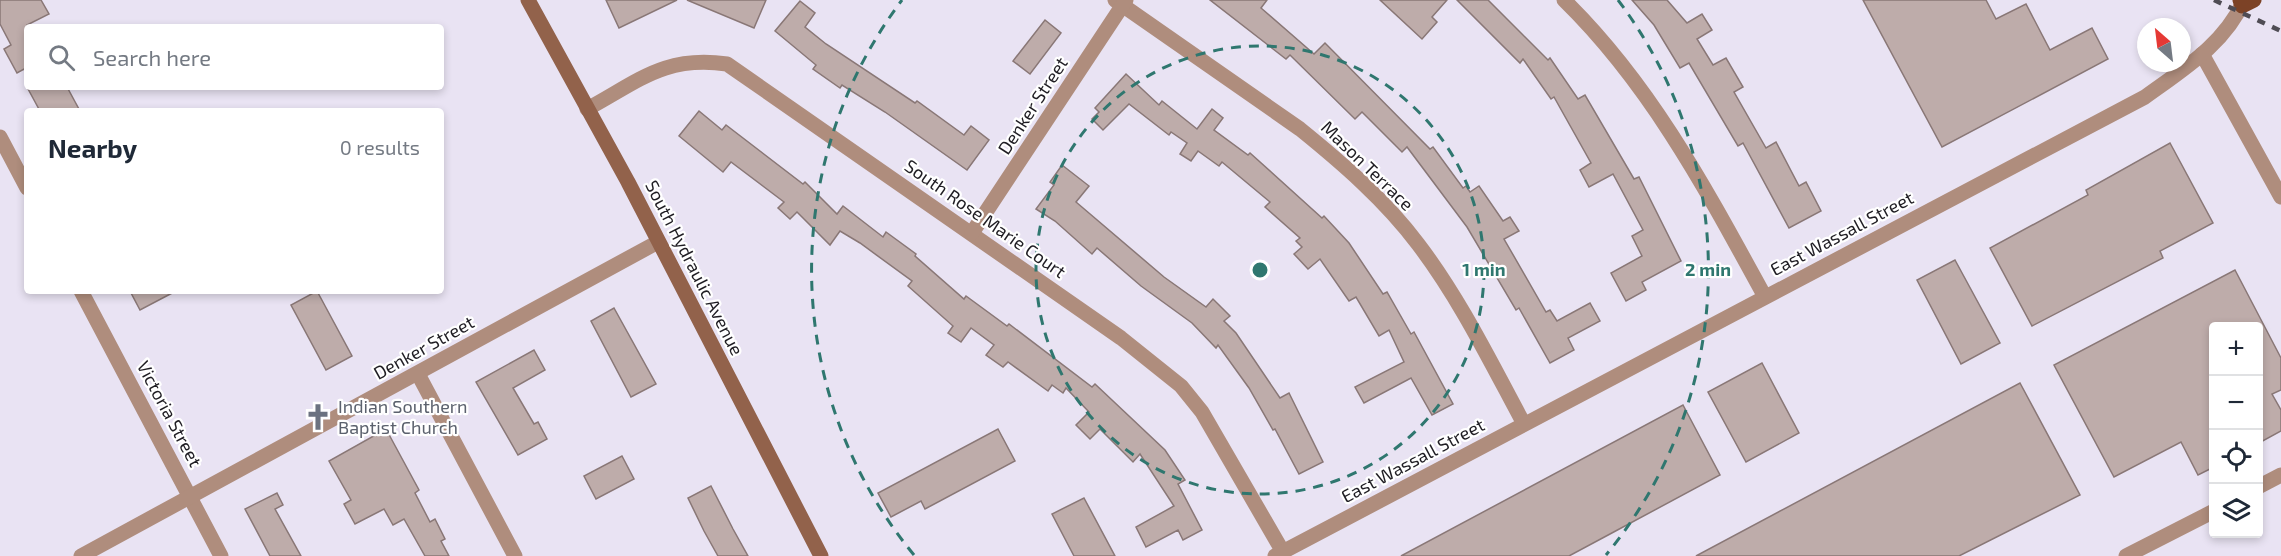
<!DOCTYPE html>
<meta charset="utf-8">
<style>
:root{--surface:#fff;--page:#f6f6f7;--text:#1f2937;--muted:#747a83;--line:#e0e1e3}
body{margin:0;font-family:"Exo 2",sans-serif;background:var(--page);color:var(--text)}
.controls{position:absolute;right:18px;bottom:18px;display:grid;overflow:hidden;border-radius:6px;box-shadow:0 3px 9px #0003}
.controls button{width:54px;height:54px;display:grid;place-items:center;padding:0;border:0;border-bottom:2px solid var(--line);background:var(--surface);color:var(--text);font:30px sans-serif}
.compass{position:absolute;left:2137px;top:18px;width:54px;height:54px;border-radius:50%;background:var(--surface);box-shadow:0 3px 9px #0003;rotate:332deg}
.list{margin:0;padding:0;list-style:none}
h2{display:flex;justify-content:space-between;align-items:center;height:78px;margin:0;padding:0 24px;font-size:26px}
h2 small{font-size:20px;font-weight:400;color:var(--muted)}
.icon{flex:none;width:33px;height:33px;fill:none;stroke:currentColor;stroke-width:2;stroke-linecap:round;stroke-linejoin:round}
.map{position:relative;flex:none;width:2281px;height:556px;overflow:hidden}
.search{position:absolute;background:var(--surface);box-shadow:0 3px 9px #0003;left:24px;top:24px;width:420px;height:66px;display:flex;align-items:center;gap:15px;box-sizing:border-box;padding:0 21px;border-radius:6px;color:var(--muted);font-size:22px}
.panel{position:absolute;background:var(--surface);box-shadow:0 3px 9px #0003;left:24px;top:108px;width:420px;height:186px;border-radius:6px}
.map>svg:first-child{display:block}
</style>
<div class="map">
<svg width="2281" height="556" viewBox="0 0 2281 556">
<rect width="100%" height="100%" fill="#e9e3f3"/>
<!-- building -->
<g fill="#beacaa" stroke="#897776" stroke-width="1.5">
<path d="M0,0H41L49,14L27,25V75L24,69L17,73L4,49L11,45L0,24Z"/>
<path d="M606,0H677L619,28Z"/>
<path d="M687,0H766L754,28Z"/>
<path d="M1210,0H1267L1261,8L1314,54L1325,43L1430,149L1433,147L1463,188L1466,186L1470,192L1479,186L1503,221L1510,217L1519,231L1504,239L1546,312L1550,310L1557,321L1590,303L1600,321L1568,338L1574,350L1550,363L1519,308L1516,310L1467,227L1407,147L1402,152L1362,112L1355,119L1290,55L1286,59Z"/>
<path d="M1380,0H1447L1432,17L1437,22L1422,39Z"/>
<path d="M1457,0H1488L1548,60L1550,58L1578,99L1585,95L1634,179L1639,177L1681,261L1642,282L1646,290L1626,301L1611,273L1642,256L1632,236L1643,230L1613,174L1589,187L1580,170L1591,163L1554,97L1551,99L1523,59L1520,63Z"/>
<path d="M1632,0H1667L1687,23L1702,14L1712,30L1697,39L1713,65L1726,58L1743,87L1734,92L1766,148L1776,142L1799,186L1806,182L1821,211L1789,228L1743,143L1738,146L1689,63L1680,68L1654,25Z"/>
<path d="M1863,0H1986L1996,19L2026,4L2050,50L2092,28L2108,59L1942,147Z"/>
<path d="M800,1L815,13L805,27L826,44L915,103L917,101L964,135L971,126L989,140L967,170L885,112L842,85L840,88L813,69L816,65L775,31Z"/>
<path d="M1045,20L1061,33L1030,74L1013,61Z"/>
<path d="M1126,74L1159,105L1162,101L1197,129L1212,109L1223,118L1214,130L1248,155L1250,153L1322,218L1324,216L1349,243L1383,294L1387,292L1411,334L1414,332L1453,404L1432,415L1411,378L1364,403L1355,387L1404,362L1389,330L1379,336L1356,297L1349,301L1320,259L1308,269L1294,254L1302,247L1296,241L1300,238L1265,207L1270,202L1222,162L1219,166L1198,151L1191,161L1180,154L1187,143L1171,132L1169,135L1129,104L1103,130L1092,119L1099,112L1095,108Z"/>
<path d="M27,87H67L80,111H40Z"/>
<path d="M699,111L722,130L726,125L803,184L805,182L837,214L843,206L883,237L886,232L916,254L915,256L964,299L966,296L1007,326L1009,324L1092,387L1095,384L1165,450L1185,480L1178,484L1202,530L1183,540L1178,530L1146,547L1136,527L1174,506L1140,454L1133,462L1100,429L1090,439L1076,425L1089,412L1066,388L1063,393L1052,385L1048,391L1008,362L1003,367L986,355L994,345L971,328L961,342L948,333L953,326L908,286L912,281L860,243L840,231L830,245L797,212L790,219L778,208L784,202L731,162L723,172L679,136Z"/>
<path d="M2170,143L2213,223L2160,251L2163,258L2032,326L1990,248L2088,195L2086,190Z"/>
<path d="M1062,165L1089,186L1076,202L1164,277L1206,307L1213,299L1230,316L1224,321L1236,333L1280,398L1289,393L1323,462L1299,474L1275,429L1273,430L1249,388L1218,345L1216,348L1192,323L1141,286L1097,248L1092,254L1055,221L1036,209L1054,185L1050,182Z"/>
<path d="M1955,260L2000,343L1961,364L1917,280Z"/>
<path d="M2235,270L2281,358V390L2272,394L2281,410V431L2259,443V327H2214V467L2198,475L2181,442L2114,477L2054,365Z"/>
<path d="M130,291H176L140,310Z"/>
<path d="M317,291L352,356L326,370L291,305Z"/>
<path d="M614,308L656,384L631,397L591,321Z"/>
<path d="M534,350L545,370L513,388L534,424L538,422L547,439L518,455L476,382Z"/>
<path d="M1762,363L1799,433L1746,462L1708,392Z"/>
<path d="M2020,383L2080,495L1959,556H1696Z"/>
<path d="M1683,405L1720,475L1610,534L1569,556H1401Z"/>
<path d="M386,429L419,490L415,493L430,522L435,519L445,539L441,541L449,556H425L404,519L393,525L384,509L355,524L344,504L351,500L329,461Z"/>
<path d="M998,429L1015,461L925,509L921,501L891,517L878,493Z"/>
<path d="M622,456L634,479L596,499L584,476Z"/>
<path d="M711,486L733,529L748,556H718L704,531L688,498Z"/>
<path d="M277,493L283,505L275,509L301,556H270L245,509Z"/>
<path d="M1084,498L1115,556H1074L1052,514Z"/>
</g>
<g fill="none" stroke-linecap="round" stroke-linejoin="round">
<!-- street -->
<g stroke="#af8d7d" stroke-width="15">
<path d="M1115,0L1300,129C1342,163 1385,200 1418,244C1460,299 1491,363 1524,424"/>
<path d="M1564,0C1651,85 1707,191 1765,297"/>
<path d="M2202,54L2281,197"/>
<path d="M587,109C639,81 665,55 727,64L1121,338L1181,386L1202,412L1283,552"/>
<path d="M0,137L27,188"/>
<path d="M972,233L1126,0"/>
<path d="M81,291L221,556"/>
<path d="M418,374L515,556"/>
<path d="M2258,487L2281,475"/>
<path d="M81,556L658,242"/>
<path d="M1275,556L2145,97C2182,70 2225,44 2244,0"/>
<path d="M2126,556L2214,511"/>
</g>
<!-- secondary -->
<path stroke="#92624b" stroke-width="15" d="M528,0L628,182L821,556"/>
<!-- primary -->
<path stroke="#7c4226" stroke-width="15" d="M2240,0L2242,6L2254,0"/>
<!-- rail -->
<path stroke="#4f4c54" stroke-width="4.5" stroke-dasharray="8 8" stroke-linecap="butt" d="M2214,0L2281,31"/>
</g>
<!-- distance rings -->
<g fill="none" stroke="#2f776f" stroke-width="3" stroke-dasharray="10 8">
<circle cx="1260" cy="270" r="224"/>
<path d="M914 555A448 448 0 0 1 902 0M1618 0A448 448 0 0 1 1606 555"/>
</g>
<!-- icons -->
<defs>
<symbol id="church-bare" viewBox="-9 -9 18 18"><path d="M-1.2-6h2.4v3.5h3.3v2.4h-3.3V6h-2.4V-.1h-3.3v-2.4h3.3Z" fill="#6b7280" stroke="#fff" stroke-width="2.5" paint-order="stroke"/></symbol>
</defs>
<g fill-rule="evenodd">
<use href="#church-bare" x="299" y="398" width="38" height="38"/>
</g>
<g text-anchor="middle" stroke-width="4.5" stroke-linejoin="round" paint-order="stroke">
<!-- street labels -->
<g font-size="18" fill="#1f1d23" stroke="#fff">
<text transform="translate(1033 106) rotate(-57)" y="6">Denker Street</text>
<text transform="translate(1367 166) rotate(44)" y="6">Mason Terrace</text>
<text transform="translate(985 219) rotate(35)" y="6">South Rose Marie Court</text>
<text transform="translate(1842 234) rotate(-28)" y="6">East Wassall Street</text>
<text transform="translate(694 268) rotate(63)" y="6">South Hydraulic Avenue</text>
<text transform="translate(424 348) rotate(-29)" y="6">Denker Street</text>
<text transform="translate(169 414) rotate(62)" y="6">Victoria Street</text>
<text transform="translate(1413 461) rotate(-28)" y="6">East Wassall Street</text>
</g>
<!-- worship labels -->
<g font-size="18" fill="#5b616d" stroke="#fff" text-anchor="start">
<text x="338" y="413">Indian Southern<tspan x="338" dy="21">Baptist Church</tspan></text>
</g>
</g>
<circle cx="1260" cy="270" r="9" fill="#2f776f" stroke="#fff" stroke-width="3"/>
<g font-size="18" text-anchor="middle" font-weight="bold" fill="#2f776f" stroke="#fff" stroke-width="4.5" stroke-linejoin="round" paint-order="stroke">
<text x="1484" y="276">1 min</text>
<text x="1708" y="276">2 min</text>
</g>
</svg>
<div class="controls">
<button>+</button>
<button>−</button>
<button><svg class="icon" aria-label="locate" viewBox="0 0 24 24"><circle cx="12" cy="12" r="6"/><path d="M12 2v4M12 18v4M2 12h4M18 12h4"/></svg></button>
<button><svg class="icon" aria-label="layers" viewBox="0 0 24 24"><path d="M12 4l9 5-9 5-9-5zM3 14l9 5 9-5"/></svg></button>
</div>
<svg class="compass" viewBox="-18 -18 36 36"><path d="M0-13l5 13h-10z" fill="#e53935"/><path d="M0 13l5-13h-10z" fill="#747a83"/></svg>
<div class="search"><svg class="icon" aria-label="search" viewBox="0 0 24 24"><circle cx="10" cy="10" r="6"/><path d="M15 15l6 6"/></svg>Search here</div>
<section class="panel">
<h2>Nearby<small>0 results</small></h2>
<ul class="list">
</ul>
</section>
</div>
